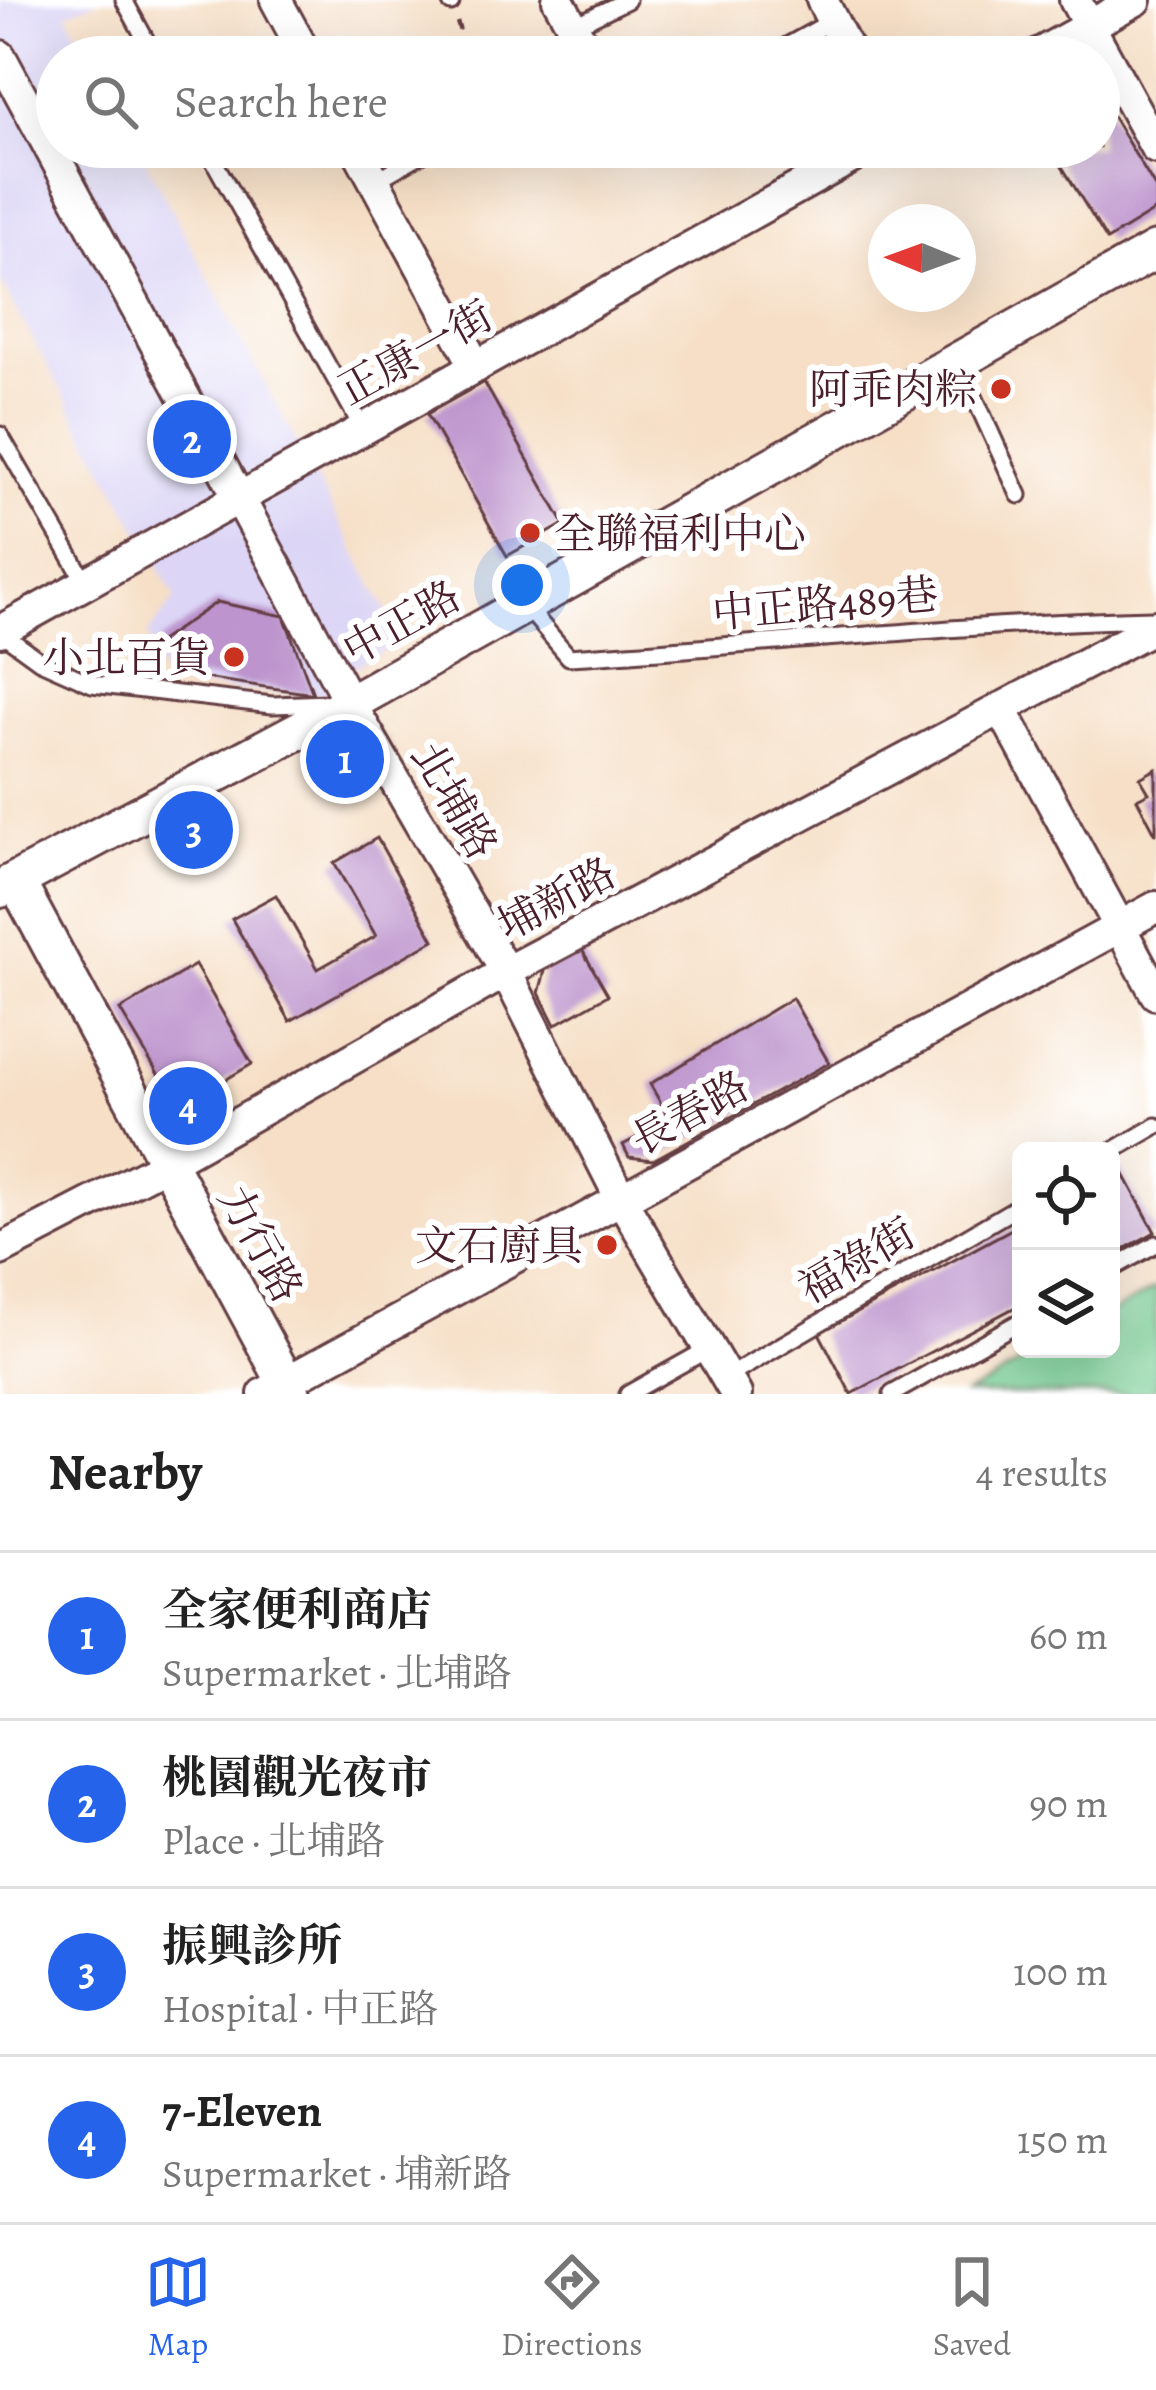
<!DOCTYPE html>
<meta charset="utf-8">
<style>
:root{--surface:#fff;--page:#f6f6f6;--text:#222;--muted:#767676;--line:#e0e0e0;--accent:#2563eb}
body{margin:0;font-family:Alegreya,"Noto Serif TC",serif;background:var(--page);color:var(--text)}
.controls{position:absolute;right:36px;bottom:36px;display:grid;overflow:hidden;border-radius:18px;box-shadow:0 12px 48px #0002}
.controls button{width:108px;height:108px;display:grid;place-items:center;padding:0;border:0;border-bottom:3px solid var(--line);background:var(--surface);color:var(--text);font:60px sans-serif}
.compass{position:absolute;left:868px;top:204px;width:108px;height:108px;border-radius:50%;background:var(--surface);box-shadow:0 12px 48px #0002;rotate:271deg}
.you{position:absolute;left:522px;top:585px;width:42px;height:42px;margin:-30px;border:9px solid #fff;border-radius:50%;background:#1a73e8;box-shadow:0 0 0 18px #1a73e833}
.badge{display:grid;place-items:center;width:78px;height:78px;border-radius:50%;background:var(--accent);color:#fff;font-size:39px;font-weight:700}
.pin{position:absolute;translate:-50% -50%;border:6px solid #fff;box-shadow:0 3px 12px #0006}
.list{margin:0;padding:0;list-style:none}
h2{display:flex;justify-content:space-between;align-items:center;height:156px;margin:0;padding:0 48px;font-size:51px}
h2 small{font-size:39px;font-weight:400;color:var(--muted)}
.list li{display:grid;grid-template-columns:78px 1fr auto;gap:36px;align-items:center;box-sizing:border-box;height:168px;padding:0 48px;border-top:3px solid var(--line)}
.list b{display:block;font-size:45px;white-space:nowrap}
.list p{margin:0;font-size:39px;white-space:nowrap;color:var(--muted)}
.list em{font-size:39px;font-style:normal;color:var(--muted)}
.icon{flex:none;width:66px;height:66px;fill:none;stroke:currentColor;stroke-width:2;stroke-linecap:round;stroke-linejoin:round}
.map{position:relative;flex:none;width:1156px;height:1394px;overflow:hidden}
.search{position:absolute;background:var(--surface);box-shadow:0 12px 48px #0002;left:36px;right:36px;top:36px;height:132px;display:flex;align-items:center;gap:30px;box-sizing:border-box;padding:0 42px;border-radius:66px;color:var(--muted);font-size:45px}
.sheet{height:828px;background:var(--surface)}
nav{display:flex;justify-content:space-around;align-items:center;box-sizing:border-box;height:168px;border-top:3px solid var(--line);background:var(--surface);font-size:33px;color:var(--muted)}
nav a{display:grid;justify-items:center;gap:6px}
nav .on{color:var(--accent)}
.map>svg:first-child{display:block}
</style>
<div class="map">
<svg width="1156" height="1394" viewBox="0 0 1156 1394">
<rect width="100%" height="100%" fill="#fff"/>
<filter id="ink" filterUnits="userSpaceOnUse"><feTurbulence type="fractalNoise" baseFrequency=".00833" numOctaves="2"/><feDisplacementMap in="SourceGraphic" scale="24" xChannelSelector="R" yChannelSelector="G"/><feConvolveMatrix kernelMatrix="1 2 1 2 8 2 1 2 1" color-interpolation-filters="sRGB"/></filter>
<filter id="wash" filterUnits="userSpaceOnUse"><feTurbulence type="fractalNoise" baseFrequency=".004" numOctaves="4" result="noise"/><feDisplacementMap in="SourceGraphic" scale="48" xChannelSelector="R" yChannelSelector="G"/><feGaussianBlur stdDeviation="2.7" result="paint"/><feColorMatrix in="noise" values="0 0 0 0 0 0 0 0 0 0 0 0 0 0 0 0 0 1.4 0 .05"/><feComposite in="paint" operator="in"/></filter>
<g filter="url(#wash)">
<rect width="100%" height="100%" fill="#f6dfc6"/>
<!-- built -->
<path fill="#dcd5f6" d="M0,0H99L67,13L90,57H57V147H138L403,641L356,666L324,696L165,685L148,634L176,598L0,280Z"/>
<!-- green -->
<path fill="#74cc92" stroke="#5f765e" stroke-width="3" d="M1156,1288V1394H966L1047,1349H1111V1313Z"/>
<g id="blocks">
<!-- building -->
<g fill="#bd94cd">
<path d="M1099,94L1156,189V210L1107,240L1050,147H1099Z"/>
<path d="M484,382L564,524L507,556L427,414Z"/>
<path d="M217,602L284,616L313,694L177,674L160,641Z"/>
<path d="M1156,769V835L1137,799L1149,793L1140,778Z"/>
<path d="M377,838L434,940L290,1021L232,919L276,895L318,969L376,936L334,863Z"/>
<path d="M581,948L608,995L555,1025L539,993L546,967Z"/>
<path d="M195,965L252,1064L178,1108L120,1010Z"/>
<path d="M792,998L829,1063L653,1160L629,1157L623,1145L670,1120L650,1084Z"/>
<path d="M1121,1169L1155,1232L1111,1256V1175Z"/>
<path d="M1021,1224V1304L851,1394L819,1333Z"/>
</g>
</g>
</g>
<g filter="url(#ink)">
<use href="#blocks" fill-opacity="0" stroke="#643c42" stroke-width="3"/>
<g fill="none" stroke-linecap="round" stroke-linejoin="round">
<defs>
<g id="service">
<path d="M124,0L155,57"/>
<path d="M450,0L451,3"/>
<path d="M572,27L627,0"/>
<path d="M767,57L832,21"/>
<path d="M206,147L363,429"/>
<path d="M375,181L434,147"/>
<path d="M958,361L1019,495"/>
<path d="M0,435L86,583"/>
<path d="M525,605L569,657C764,645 958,624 1153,619"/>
<path d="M0,632L40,661L92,684L272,705L329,703"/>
<path d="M1111,1152L1156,1126"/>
<path d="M1111,1269L1156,1244"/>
<path d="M727,1377L1021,1205"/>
<path d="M628,1394L710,1348"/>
<path d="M892,1394L1021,1321"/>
</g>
<g id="minor">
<path d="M276,0L307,57"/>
<path d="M558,0L590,57"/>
<path d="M822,0L851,57"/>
<path d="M1075,0L1156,148"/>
<path d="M0,56L350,703L506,972L620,1197L736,1394"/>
<path d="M1033,57L1136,0"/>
<path d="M356,147L476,367"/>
<path d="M0,631L871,147"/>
<path d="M1001,708L1156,994"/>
<path d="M0,1250L166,1164L506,972L1156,626"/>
<path d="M264,1394L1156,907"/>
</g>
<g id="tertiary">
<path d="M16,881L292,1394"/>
<path d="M0,889L350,703L1156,250"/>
</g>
</defs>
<!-- service casing -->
<use href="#service" stroke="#643c42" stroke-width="21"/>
<!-- minor casing -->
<use href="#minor" stroke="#643c42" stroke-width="36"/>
<!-- tertiary casing -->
<use href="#tertiary" stroke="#643c42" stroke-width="42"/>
<!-- path -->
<path stroke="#643c42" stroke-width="4.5" stroke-dasharray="9 9" stroke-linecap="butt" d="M457,22L468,57"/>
<!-- service -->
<use href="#service" stroke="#fff" stroke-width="15"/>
<!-- minor -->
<use href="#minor" stroke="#fff" stroke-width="30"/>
<!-- tertiary -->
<use href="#tertiary" stroke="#fff" stroke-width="36"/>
</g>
</g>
<!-- markers -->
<g fill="#c8321e" stroke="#fff" stroke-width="4.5">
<circle cx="1001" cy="389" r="12"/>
<circle cx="530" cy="533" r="12"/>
<circle cx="234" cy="657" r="12"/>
<circle cx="607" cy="1245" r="12"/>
</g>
<g text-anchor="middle" stroke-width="12" stroke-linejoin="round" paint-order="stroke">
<!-- street labels -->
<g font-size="42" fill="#4a1f2b" stroke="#fff">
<text transform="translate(415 352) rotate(-29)" y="15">正康一街</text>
<text transform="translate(825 603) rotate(-5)" y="15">中正路489巷</text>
<text transform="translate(401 622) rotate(-29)" y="15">中正路</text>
<text transform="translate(455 800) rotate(60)" y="15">北埔路</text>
<text transform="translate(556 898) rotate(-28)" y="15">埔新路</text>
<text transform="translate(689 1112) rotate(-29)" y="15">長春路</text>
<text transform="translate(261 1243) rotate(61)" y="15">力行路</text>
<text transform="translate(856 1260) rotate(-30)" y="15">福祿街</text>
</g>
<!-- poi labels -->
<g font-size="42" fill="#4a1f2b" stroke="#fff" text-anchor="end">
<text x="977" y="404">阿乖肉粽</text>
<text x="554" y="548" text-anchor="start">全聯福利中心</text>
<text x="210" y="672">小北百貨</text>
<text x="583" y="1260">文石廚具</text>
</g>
</g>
</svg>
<div class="controls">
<button><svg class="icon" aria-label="locate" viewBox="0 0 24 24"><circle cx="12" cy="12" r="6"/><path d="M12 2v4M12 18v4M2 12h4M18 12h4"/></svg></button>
<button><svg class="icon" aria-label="layers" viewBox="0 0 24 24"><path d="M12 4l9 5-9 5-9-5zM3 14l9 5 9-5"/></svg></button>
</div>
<svg class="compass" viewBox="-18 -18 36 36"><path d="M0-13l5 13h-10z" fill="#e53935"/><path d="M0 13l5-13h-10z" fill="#767676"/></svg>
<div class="you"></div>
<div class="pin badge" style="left:345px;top:759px">1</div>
<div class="pin badge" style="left:192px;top:439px">2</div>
<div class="pin badge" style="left:194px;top:830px">3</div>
<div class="pin badge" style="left:188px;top:1106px">4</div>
<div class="search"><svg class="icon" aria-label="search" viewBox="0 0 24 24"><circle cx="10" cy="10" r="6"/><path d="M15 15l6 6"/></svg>Search here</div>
</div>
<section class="sheet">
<h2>Nearby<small>4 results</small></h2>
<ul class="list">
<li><span class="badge">1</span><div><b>全家便利商店</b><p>Supermarket · 北埔路</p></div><em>60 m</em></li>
<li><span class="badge">2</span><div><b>桃園觀光夜市</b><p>Place · 北埔路</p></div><em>90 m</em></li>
<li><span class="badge">3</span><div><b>振興診所</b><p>Hospital · 中正路</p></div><em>100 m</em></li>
<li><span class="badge">4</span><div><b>7-Eleven</b><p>Supermarket · 埔新路</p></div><em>150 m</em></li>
</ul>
</section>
<nav>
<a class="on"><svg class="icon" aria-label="map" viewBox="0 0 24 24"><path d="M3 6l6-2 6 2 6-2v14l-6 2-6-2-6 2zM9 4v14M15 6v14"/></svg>Map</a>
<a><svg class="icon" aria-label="directions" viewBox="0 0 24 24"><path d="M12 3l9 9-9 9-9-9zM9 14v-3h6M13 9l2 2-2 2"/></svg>Directions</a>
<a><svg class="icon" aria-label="saved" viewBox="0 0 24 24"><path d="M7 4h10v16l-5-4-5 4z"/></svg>Saved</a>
</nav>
